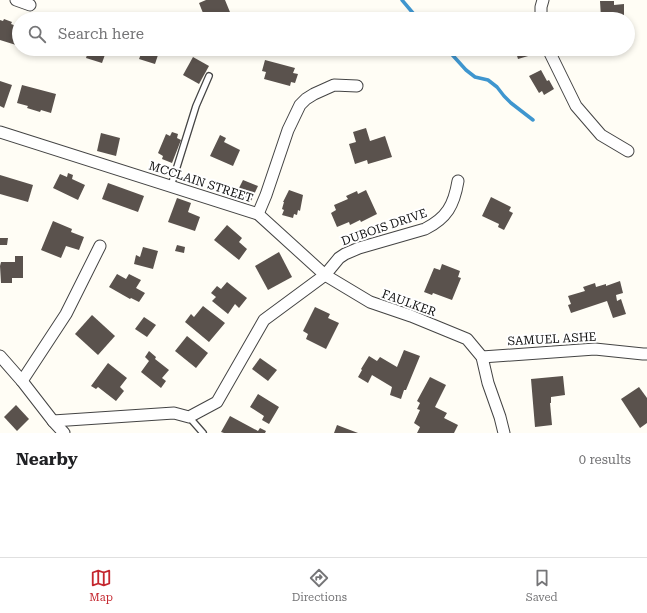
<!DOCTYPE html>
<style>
:root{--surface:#fff;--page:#f2f2f2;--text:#202124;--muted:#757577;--line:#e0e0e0;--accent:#c4262e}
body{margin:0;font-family:"Roboto Serif",serif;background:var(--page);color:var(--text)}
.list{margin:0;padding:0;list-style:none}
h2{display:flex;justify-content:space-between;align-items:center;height:52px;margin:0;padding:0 16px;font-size:17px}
h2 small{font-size:13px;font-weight:400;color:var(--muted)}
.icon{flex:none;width:22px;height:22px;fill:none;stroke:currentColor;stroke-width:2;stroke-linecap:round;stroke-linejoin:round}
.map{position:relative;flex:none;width:647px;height:433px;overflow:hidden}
.search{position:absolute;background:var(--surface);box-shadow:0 2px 6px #0003;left:12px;right:12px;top:12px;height:44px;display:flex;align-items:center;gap:10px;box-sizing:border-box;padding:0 14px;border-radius:22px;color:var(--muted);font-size:15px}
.sheet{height:124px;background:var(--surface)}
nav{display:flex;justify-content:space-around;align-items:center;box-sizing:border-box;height:56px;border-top:1px solid var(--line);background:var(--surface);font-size:11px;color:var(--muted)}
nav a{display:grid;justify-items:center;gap:2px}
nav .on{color:var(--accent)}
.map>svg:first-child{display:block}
</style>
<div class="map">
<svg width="647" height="433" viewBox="0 0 647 433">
<rect width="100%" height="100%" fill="#fffdf5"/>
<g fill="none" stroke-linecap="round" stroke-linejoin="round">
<!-- stream -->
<g stroke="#3f96cf" stroke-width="3.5">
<path d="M402,0L418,19"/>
<path d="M447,49L466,70L475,77L488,80L497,87L504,96L511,103L533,120"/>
</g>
</g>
<!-- building -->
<g fill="#5a524d">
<path d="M206,0H225L232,17L226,19H210L209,16L205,18L199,3Z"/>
<path d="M600,1H614V5L624,4V19H606V17L601,18Z"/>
<path d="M4,19L12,22L11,24L19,27V37L16,45L0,40V20L3,21Z"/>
<path d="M89,49H107L102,63L86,58Z"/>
<path d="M137,49H160L155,64L139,59L141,54L136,52Z"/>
<path d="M515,49H534L535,54L518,59Z"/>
<path d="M193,57L209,66L199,84L183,75Z"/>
<path d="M265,60L295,68L293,73L298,74L295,83L291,82L290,86L264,79L266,72L262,71Z"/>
<path d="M541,70L547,81L549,80L554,89L544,95L542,91L539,93L529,76Z"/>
<path d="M0,81L12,85L4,108L0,106Z"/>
<path d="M22,85L56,94L51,113L41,110L40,112L27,108L28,106L17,103Z"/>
<path d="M366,128L370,141L385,136L392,157L368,164L367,160L355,164L349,144L356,142L353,132Z"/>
<path d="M172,132L178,134L177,138L181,140L172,163L162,159L163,156L158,153L166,134L170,136Z"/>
<path d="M101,133L120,138L116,156L97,151Z"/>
<path d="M220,135L226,138L224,142L240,150L233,166L210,156Z"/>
<path d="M68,173L73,175L72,179L85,185L78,200L53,188L60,174L67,177Z"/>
<path d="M0,175L33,185L28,202L0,194Z"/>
<path d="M243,180L258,186L251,201L236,194Z"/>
<path d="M108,183L144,196L138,212L102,199Z"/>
<path d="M289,190L303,195L300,211L298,210L297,215L294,214L293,218L282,215L284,210L282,209L284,202H283Z"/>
<path d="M366,190L377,214L361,222L360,220L350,225L349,222L337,227L331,213L336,210L334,205L348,199L346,196L357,191L358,194Z"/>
<path d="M491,197L511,207L509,211L513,213L504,230L498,227L499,224L482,216Z"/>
<path d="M177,198L191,203L188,212L200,217L195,231L168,222Z"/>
<path d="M53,221L72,229L71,232L84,237L79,250L66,246L61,258L41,250Z"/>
<path d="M227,225L242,238L239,242L247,249L239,260L214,240Z"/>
<path d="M0,238H8L7,245H0Z"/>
<path d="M177,245L185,247L184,253L175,251Z"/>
<path d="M143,247L158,251L153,269L134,264L136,255L140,257Z"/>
<path d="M279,252L292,277L268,290L255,266Z"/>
<path d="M15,256H23V278H12V283H1L0,266L1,262H15Z"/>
<path d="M442,264L460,271L458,277L461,278L452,300L433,293L432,295L424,292L434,268L440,270Z"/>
<path d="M117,274L126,279L129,274L141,280L136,288L145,293L139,302L131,298L130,299L109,287Z"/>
<path d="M620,281L623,293L616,295L617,301L621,299L626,314L613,318L607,301L571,313L568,305L571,304L568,296L585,291L583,287L595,283L596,287L606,284V286Z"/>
<path d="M227,282L247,298L239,308L235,304L228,314L212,301L216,297L211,293L217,286L221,289Z"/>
<path d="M203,306L225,323L209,342L185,322L191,314L194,317Z"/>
<path d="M315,307L330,314L328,318L339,323L326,349L306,339L308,334L303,331Z"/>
<path d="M92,315L115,336L98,355L75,334Z"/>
<path d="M144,317L156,325L147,337L135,329Z"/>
<path d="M187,336L208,353L196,368L175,351Z"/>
<path d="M404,350L420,356L406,390H404L401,399L390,395L392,387L372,375L368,383L358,377L362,370L361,369L369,356L377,361L380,357L397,367Z"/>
<path d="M149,351L156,357L155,359L169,370L162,378L166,381L161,388L141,372L149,361L145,357Z"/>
<path d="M260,358L277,370L268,381L252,369Z"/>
<path d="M108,363L127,378L120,387L124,391L116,401L98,387L96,389L91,386Z"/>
<path d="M563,376L565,395L551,397V403H550L552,425L535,427L531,379Z"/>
<path d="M430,377L446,385L435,407L447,413L444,418L458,425L454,433H417L420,427L414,423L420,410L417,409L420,403L417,401Z"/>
<path d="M639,387L647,398V423L640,428L621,399Z"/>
<path d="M258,394L279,407L269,424L262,420L264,416L250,407Z"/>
<path d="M16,405L29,419L17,431L4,417Z"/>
<path d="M230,416L258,431L260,428L266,431L265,433H224L221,432Z"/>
<path d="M337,425L358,433H334Z"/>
</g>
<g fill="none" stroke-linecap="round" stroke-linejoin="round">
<defs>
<g id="lane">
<path d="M171,186L196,106L209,76"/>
<path d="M189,417L203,433"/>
</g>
<g id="street">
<path d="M16,0L30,5"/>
<path d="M541,19V7L543,0"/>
<path d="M548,49L576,106L601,135L628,151"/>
<path d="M0,132L258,214L325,275L370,302L411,316L467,339L482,357L488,383L500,417L504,433"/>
<path d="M258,214L266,195L288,130L300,105L306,99L314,94L334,85L357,86"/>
<path d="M0,356L22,381L53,421L64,433"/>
<path d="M482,357L595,349L643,354H647"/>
<path d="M22,381L66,314L100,246"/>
<path d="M53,421L174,413L189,417L217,402L264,320L325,275L339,258L345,254L359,248L425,229C447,218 454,205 458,181"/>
</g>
</defs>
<!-- lane casing -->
<use href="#lane" stroke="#444" stroke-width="8"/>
<!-- street casing -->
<use href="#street" stroke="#444" stroke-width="13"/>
<!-- lane -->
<use href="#lane" stroke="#fff" stroke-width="5.5"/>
<!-- street -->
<use href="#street" stroke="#fff" stroke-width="11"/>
</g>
<g text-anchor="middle" stroke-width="4" stroke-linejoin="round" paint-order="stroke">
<!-- street labels -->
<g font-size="12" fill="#111" stroke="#fff">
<text transform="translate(201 182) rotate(18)" y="4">MCCLAIN STREET</text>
<text transform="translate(384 227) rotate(-19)" y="4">DUBOIS DRIVE</text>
<text transform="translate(409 303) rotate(20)" y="4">FAULKER</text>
<text transform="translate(552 339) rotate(-3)" y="4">SAMUEL ASHE</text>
</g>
</g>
</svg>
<div class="search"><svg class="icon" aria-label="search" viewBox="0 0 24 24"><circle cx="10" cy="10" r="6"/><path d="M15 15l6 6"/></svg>Search here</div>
</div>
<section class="sheet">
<h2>Nearby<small>0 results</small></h2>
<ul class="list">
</ul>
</section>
<nav>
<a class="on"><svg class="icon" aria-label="map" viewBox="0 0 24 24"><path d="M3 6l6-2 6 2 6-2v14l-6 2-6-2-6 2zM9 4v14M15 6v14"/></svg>Map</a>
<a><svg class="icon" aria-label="directions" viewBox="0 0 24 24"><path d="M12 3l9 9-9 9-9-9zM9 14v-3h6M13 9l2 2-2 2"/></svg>Directions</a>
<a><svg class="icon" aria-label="saved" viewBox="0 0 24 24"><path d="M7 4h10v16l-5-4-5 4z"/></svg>Saved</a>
</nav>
